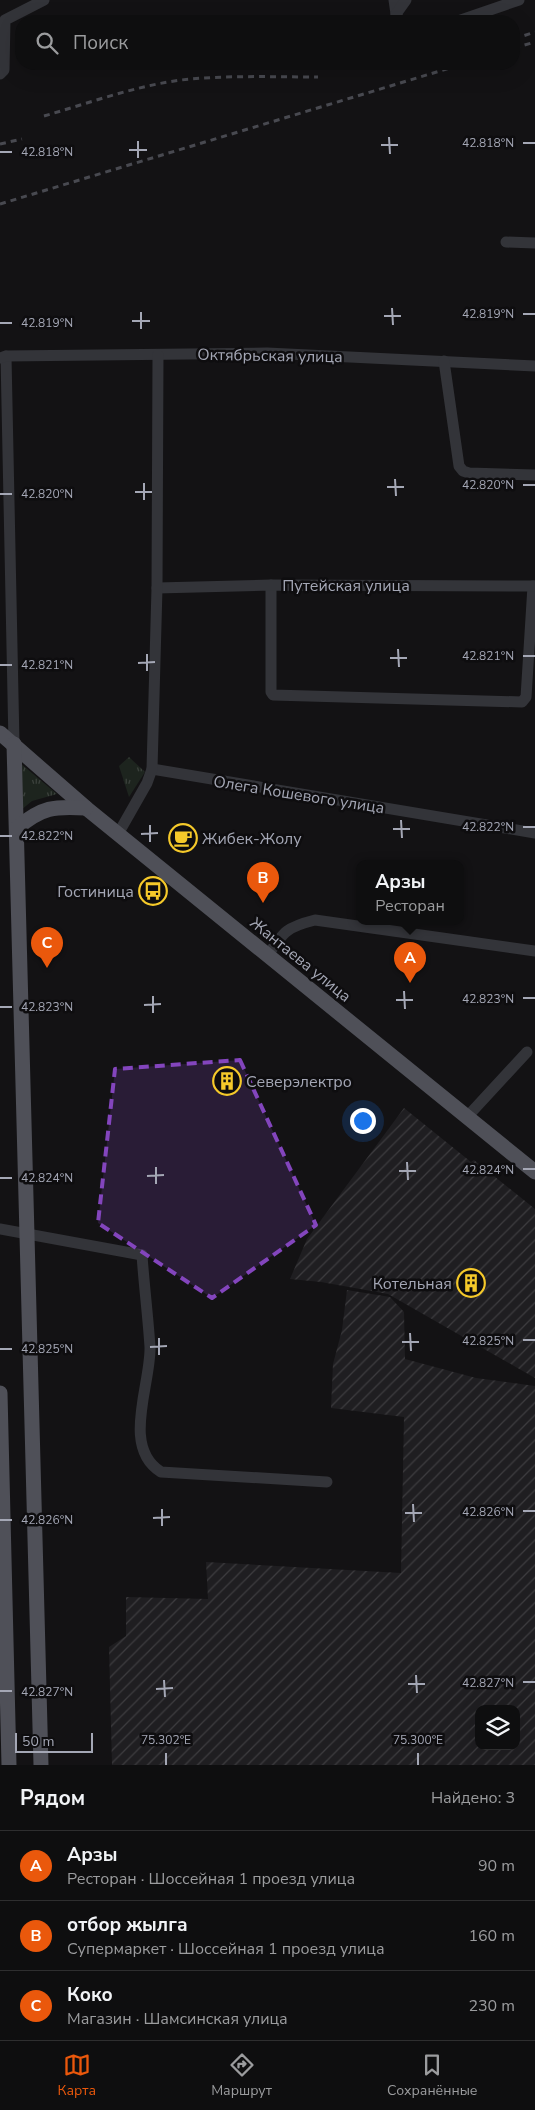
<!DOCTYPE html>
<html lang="ru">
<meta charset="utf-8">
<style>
:root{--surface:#0e0e0f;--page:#171718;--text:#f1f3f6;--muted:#9b9c9e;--line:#2e2e2f;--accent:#ea580c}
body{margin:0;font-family:"Nunito Sans",sans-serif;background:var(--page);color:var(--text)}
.controls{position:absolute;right:15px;bottom:15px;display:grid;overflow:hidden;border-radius:10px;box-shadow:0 5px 20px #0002}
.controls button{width:45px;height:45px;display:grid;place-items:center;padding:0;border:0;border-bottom:1px solid var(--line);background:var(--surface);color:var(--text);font:25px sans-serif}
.scale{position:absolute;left:15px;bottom:12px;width:78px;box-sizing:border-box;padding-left:5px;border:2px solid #a4a7b5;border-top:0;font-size:14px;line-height:18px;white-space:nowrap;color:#a4a7b5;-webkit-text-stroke:4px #0e0d0f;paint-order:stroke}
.you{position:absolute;left:362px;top:1120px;width:18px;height:18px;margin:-12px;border:4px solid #fff;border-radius:50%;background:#1a73e8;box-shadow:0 0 0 8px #1a73e833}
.badge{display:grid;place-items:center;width:32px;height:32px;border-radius:50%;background:var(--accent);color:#fff;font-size:16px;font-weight:700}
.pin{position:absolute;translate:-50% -41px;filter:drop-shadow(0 1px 2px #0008)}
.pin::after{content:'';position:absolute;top:26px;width:18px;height:15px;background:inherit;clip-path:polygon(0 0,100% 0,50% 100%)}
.popup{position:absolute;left:356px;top:860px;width:108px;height:65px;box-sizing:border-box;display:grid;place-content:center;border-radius:10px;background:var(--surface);filter:drop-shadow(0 1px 4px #0005);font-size:16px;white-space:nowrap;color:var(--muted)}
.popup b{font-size:19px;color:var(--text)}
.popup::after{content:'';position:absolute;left:50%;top:100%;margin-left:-10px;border:10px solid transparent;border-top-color:var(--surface)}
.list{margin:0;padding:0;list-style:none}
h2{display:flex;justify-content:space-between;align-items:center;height:65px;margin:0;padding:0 20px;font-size:21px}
h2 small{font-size:16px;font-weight:400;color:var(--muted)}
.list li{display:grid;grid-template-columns:32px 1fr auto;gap:15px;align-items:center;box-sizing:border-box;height:70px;padding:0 20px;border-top:1px solid var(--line)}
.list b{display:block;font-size:19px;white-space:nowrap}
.list p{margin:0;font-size:16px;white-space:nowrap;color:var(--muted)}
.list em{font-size:16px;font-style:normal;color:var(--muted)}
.icon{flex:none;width:28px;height:28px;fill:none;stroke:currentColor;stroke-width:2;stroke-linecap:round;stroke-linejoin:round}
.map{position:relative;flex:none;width:535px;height:1765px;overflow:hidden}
.search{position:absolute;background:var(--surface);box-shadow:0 5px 20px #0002;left:15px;right:15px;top:15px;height:55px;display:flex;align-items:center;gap:12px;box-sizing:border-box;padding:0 18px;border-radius:20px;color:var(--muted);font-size:19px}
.sheet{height:275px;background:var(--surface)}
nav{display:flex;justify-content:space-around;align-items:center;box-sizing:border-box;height:70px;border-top:1px solid var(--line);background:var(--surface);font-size:14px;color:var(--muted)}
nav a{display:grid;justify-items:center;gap:2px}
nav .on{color:var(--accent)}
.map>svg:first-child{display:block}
</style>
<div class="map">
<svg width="535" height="1765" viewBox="0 0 535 1765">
<defs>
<pattern id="industrial-furrows" width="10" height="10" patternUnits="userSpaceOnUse" patternTransform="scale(1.25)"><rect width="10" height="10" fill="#1f1e21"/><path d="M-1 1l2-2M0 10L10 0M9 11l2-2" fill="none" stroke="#3d3c3f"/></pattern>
<pattern id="grass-tufts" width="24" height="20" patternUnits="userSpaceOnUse" patternTransform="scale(1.25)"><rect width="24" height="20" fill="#1d241e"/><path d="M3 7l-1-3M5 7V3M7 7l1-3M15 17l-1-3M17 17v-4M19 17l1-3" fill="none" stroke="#3b413c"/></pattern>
</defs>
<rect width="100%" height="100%" fill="#131214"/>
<!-- industrial -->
<g fill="url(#industrial-furrows)" fill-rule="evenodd">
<path d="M404,1108L471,1162L474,1160L535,1209V1378L388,1294L321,1282L290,1279L307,1239Z"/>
<path d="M347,1290L390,1297L404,1312L405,1359L476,1378L535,1386V1765H112L109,1647L126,1636V1597L208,1599L206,1562L401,1573L404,1417L331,1408L333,1364L342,1330ZM479,1709H516V1746H479Z"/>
</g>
<!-- grass -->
<g fill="url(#grass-tufts)">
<path d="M129,757L145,772L129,797L119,766Z"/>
<path d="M20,763L57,794L32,801L21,810Z"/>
</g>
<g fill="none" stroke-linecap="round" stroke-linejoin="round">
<!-- minor -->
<g stroke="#333439" stroke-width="11">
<path d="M394,0L396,14L400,21"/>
<path d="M396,14L406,0"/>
<path d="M458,21L519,0"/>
<path d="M0,74L4,70L5,20L44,0"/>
<path d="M506,242L535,243"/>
<path d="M6,356L14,744"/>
<path d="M0,358L6,356L267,353L535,366"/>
<path d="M444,361L459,466L463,471L469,473L535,475"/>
<path d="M271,585V692L273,695L522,702L526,697L533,586"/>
<path d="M157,588L271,585L535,586"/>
<path d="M152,769L535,833"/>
<path d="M118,834L147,783L152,769L157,588L158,355"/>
<path d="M268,955C284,931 287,927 315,920L535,951"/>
<path d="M467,1117L527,1052"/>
<path d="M0,1229L142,1255C144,1285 148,1316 150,1347C151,1385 121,1447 161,1472L327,1482"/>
</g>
<!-- major -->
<g stroke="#4f5058" stroke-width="15">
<path d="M0,733L86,808L535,1172"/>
<path d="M14,744L41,1765"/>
<path d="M17,828C42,807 54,806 86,808"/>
<path d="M0,1393L9,1765"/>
</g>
<!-- rail -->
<g stroke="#484950" stroke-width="3" stroke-dasharray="6 5" stroke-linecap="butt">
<path d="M514,39L535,32"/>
<path d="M514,48L535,42"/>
<path d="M44,116C89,103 135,86 181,80C226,75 272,77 318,77"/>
<path d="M0,144L22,139"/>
<path d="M0,204L463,64"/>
</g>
</g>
<!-- marked area -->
<path fill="#8345bd" fill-opacity="0.2" stroke="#8345bd" stroke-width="4" stroke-dasharray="10 6" stroke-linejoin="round" d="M240,1060L316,1225L212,1298L98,1223L115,1069Z"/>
<!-- ticks -->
<path fill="none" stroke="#a4a7b5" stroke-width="2" d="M389,137L390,154M138,141V158M523,143H535M381,145H398M129,150H147M0,152H12M392,308L393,325M141,312V329M523,314H535M384,316H401M132,321H150M0,323H12M395,479L396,496M144,483V500M523,485H535M387,487H404M135,492H152M0,494H12M398,649L399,667M147,654V671M523,656H535M390,658H407M138,663L155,662M0,665H12M401,820L402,838M150,825V842M523,827H535M393,829H410M141,834L158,833M0,836H12M404,991L405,1009M153,996V1013M523,998H535M396,1000H413M144,1005L161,1004M0,1007H12M407,1162L408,1180M156,1167V1184M523,1169H535M399,1171H416M147,1176L164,1175M0,1178H12M410,1333L411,1351M159,1338V1355M523,1340H535M402,1342H419M150,1347L167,1346M0,1349H12M413,1504L414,1522M162,1509V1526M523,1511H535M405,1513H422M153,1518L170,1517M0,1520H12M416,1675L417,1693M164,1680L165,1697M523,1682H535M408,1684H425M156,1689L173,1688M0,1691H12M166,1753V1765M418,1753V1765"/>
<!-- icons -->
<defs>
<symbol id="cafe-ring" viewBox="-11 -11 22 22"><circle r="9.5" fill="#0e0d0f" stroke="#f5c92a" stroke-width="1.5"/><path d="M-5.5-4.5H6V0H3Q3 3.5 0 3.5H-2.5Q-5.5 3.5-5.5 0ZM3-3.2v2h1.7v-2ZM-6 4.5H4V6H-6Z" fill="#f5c92a"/></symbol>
<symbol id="bus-ring" viewBox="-11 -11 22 22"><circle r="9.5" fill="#0e0d0f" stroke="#f5c92a" stroke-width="1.5"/><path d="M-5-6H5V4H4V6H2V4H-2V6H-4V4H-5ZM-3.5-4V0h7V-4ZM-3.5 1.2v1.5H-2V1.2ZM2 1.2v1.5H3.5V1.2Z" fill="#f5c92a"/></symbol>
<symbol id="building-ring" viewBox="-11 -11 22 22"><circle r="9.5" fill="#0e0d0f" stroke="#f5c92a" stroke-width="1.5"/><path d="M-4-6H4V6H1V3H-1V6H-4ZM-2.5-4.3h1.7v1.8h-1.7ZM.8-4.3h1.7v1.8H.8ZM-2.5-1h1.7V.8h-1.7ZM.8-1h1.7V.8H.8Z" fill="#f5c92a"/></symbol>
</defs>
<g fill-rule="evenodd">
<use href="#cafe-ring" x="167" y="822" width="32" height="32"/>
<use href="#bus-ring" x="137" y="875" width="32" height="32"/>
<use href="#building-ring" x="211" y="1065" width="32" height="32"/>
<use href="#building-ring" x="455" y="1267" width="32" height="32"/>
</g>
<g text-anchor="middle" stroke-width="5" stroke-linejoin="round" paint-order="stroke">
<!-- street labels -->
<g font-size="16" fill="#a4a7b5" stroke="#0e0d0f">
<text transform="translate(270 355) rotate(1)" y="6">Октябрьская улица</text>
<text x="346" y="591">Путейская улица</text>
<text transform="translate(299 794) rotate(9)" y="6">Олега Кошевого улица</text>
<text transform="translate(301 959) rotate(39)" y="6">Жантаева улица</text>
</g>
<!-- poi labels -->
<g font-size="16" fill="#a4a7b5" stroke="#0e0d0f" text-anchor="start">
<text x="202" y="844">Жибек-Жолу</text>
<text x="134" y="897" text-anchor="end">Гостиница</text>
<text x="246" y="1087">Северэлектро</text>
<text x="452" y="1289" text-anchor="end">Котельная</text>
</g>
</g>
<g font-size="12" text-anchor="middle" fill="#a4a7b5" stroke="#0e0d0f" stroke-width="5" stroke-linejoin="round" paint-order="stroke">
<text x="488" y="147">42.818°N</text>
<text x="47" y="156">42.818°N</text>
<text x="488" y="318">42.819°N</text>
<text x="47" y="327">42.819°N</text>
<text x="488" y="489">42.820°N</text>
<text x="47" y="498">42.820°N</text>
<text x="488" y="660">42.821°N</text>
<text x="47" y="669">42.821°N</text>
<text x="488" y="831">42.822°N</text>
<text x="47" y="840">42.822°N</text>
<text x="488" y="1003">42.823°N</text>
<text x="47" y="1011">42.823°N</text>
<text x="488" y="1174">42.824°N</text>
<text x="47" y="1182">42.824°N</text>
<text x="488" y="1345">42.825°N</text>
<text x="47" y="1353">42.825°N</text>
<text x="488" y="1516">42.826°N</text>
<text x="47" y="1524">42.826°N</text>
<text x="488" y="1687">42.827°N</text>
<text x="47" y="1696">42.827°N</text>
<text x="166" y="1744">75.302°E</text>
<text x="418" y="1744">75.300°E</text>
</g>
</svg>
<div class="controls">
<button><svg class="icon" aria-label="layers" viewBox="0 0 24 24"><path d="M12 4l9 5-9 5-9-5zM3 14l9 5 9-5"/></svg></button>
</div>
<div class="scale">50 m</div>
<div class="you"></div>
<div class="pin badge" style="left:410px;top:983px">A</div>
<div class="popup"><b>Арзы</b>Ресторан</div>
<div class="pin badge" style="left:263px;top:903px">B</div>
<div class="pin badge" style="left:47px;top:968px">C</div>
<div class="search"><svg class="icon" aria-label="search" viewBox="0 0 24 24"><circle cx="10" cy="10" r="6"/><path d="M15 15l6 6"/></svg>Поиск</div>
</div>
<section class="sheet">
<h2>Рядом<small>Найдено: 3</small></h2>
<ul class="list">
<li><span class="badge">A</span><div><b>Арзы</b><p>Ресторан · Шоссейная 1 проезд улица</p></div><em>90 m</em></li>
<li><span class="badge">B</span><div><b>отбор жылга</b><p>Супермаркет · Шоссейная 1 проезд улица</p></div><em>160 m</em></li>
<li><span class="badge">C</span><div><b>Коко</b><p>Магазин · Шамсинская улица</p></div><em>230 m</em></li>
</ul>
</section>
<nav>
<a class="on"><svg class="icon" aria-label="map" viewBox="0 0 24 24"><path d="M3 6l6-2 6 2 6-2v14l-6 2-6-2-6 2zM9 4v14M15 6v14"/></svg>Карта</a>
<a><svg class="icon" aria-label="directions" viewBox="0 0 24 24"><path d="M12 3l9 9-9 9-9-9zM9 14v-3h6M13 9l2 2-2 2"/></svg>Маршрут</a>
<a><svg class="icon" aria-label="saved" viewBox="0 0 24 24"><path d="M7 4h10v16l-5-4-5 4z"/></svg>Сохранённые</a>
</nav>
